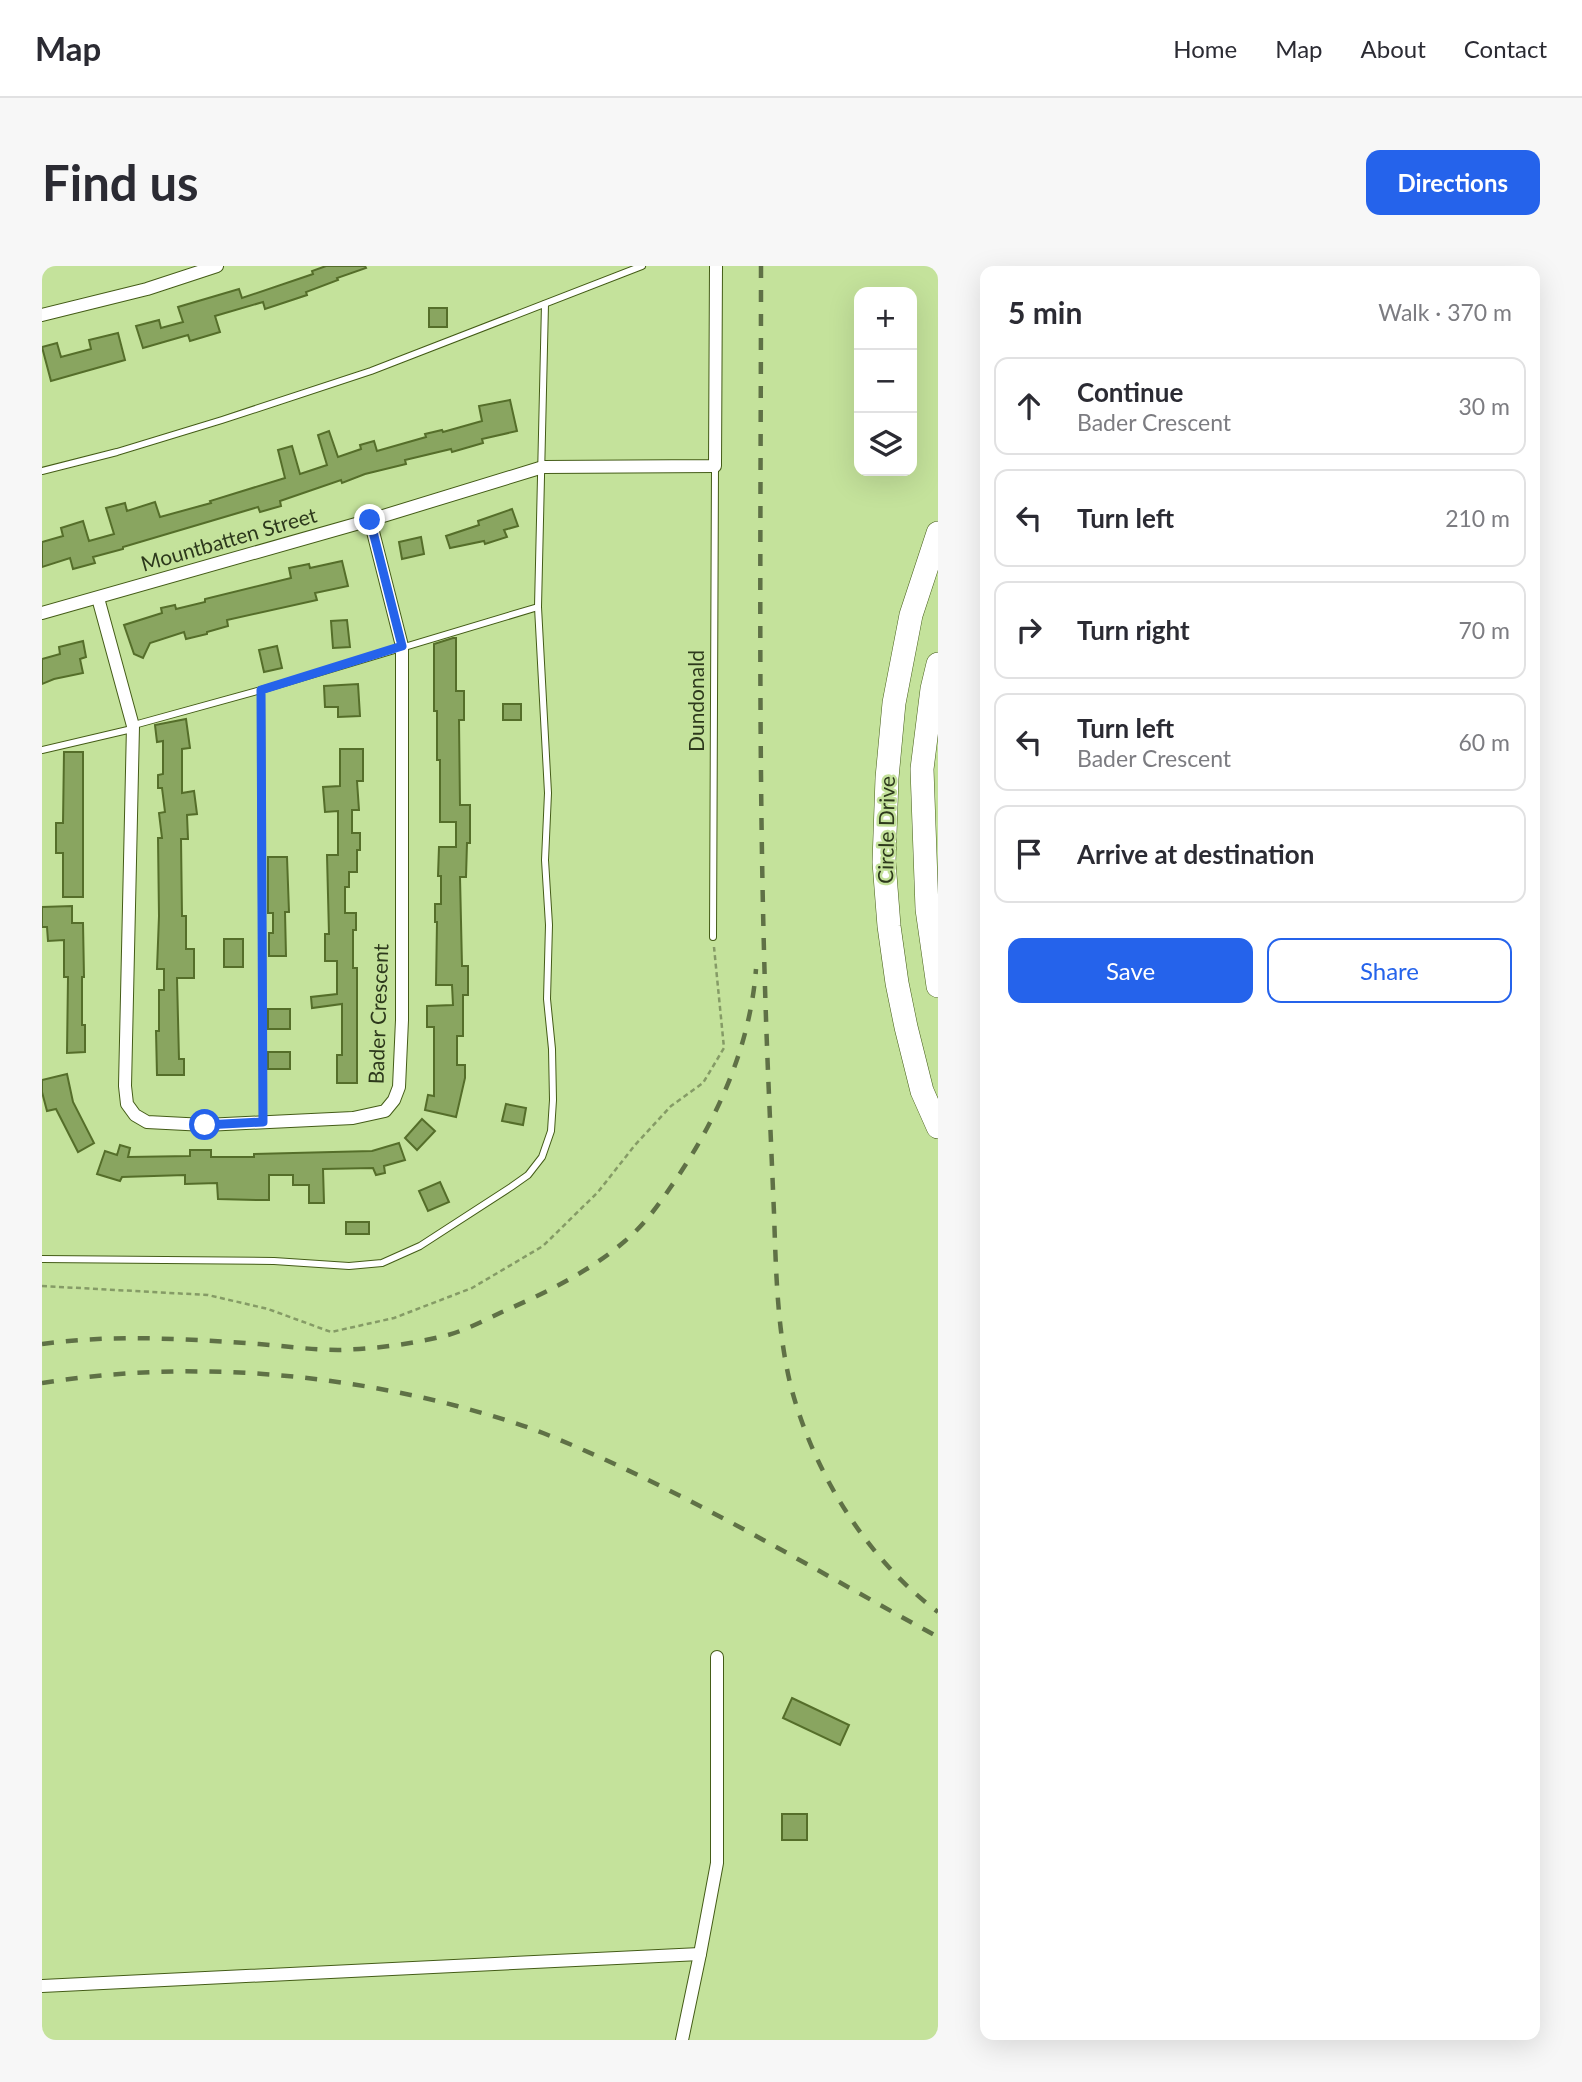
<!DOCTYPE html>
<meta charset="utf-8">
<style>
:root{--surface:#fff;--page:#f7f7f7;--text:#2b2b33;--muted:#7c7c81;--line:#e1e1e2;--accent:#2563eb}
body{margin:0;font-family:Lato,sans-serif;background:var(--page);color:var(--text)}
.controls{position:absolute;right:21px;top:21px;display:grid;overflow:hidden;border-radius:14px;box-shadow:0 7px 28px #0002}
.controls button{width:63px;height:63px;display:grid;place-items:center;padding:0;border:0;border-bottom:2px solid var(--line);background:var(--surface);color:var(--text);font:35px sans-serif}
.stop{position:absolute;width:21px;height:21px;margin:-16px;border:5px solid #2563eb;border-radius:50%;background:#fff}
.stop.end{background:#2563eb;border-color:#fff;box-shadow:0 2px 7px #0008}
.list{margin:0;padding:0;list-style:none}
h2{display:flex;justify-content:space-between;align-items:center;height:91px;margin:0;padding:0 28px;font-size:30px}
h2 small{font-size:23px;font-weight:400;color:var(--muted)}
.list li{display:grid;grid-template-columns:46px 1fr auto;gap:21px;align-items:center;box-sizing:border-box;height:98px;margin:0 14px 14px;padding:0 14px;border:2px solid var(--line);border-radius:14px}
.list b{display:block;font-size:26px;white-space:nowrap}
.list p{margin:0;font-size:23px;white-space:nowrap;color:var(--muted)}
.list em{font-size:23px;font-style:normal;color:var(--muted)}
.actions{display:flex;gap:14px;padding:21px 28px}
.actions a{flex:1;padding:16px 0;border:2px solid var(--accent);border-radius:14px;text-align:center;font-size:24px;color:var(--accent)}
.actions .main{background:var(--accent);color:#fff}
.icon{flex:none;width:38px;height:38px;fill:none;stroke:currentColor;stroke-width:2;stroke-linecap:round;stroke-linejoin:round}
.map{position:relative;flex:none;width:896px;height:1774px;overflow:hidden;border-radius:14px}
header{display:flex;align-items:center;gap:42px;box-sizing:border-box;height:98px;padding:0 35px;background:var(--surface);border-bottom:2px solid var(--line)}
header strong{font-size:33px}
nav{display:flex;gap:38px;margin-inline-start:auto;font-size:24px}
.intro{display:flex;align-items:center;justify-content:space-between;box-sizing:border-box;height:168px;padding:0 42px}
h1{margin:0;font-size:49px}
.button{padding:18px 32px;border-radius:14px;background:var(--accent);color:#fff;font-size:24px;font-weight:700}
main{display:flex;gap:42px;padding:0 42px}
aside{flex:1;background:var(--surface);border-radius:14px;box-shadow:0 7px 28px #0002}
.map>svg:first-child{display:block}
</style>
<header>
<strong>Map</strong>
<nav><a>Home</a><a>Map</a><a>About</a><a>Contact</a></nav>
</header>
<div class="intro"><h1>Find us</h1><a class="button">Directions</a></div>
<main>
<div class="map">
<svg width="896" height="1774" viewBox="0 0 896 1774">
<rect width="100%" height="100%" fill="#c4e29b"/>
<!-- building -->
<g fill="#89a560" stroke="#556e2a" stroke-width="2">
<path d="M284,0H323L324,2L295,12L296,14L264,26L265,29L223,43L221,36L173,50L178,66L148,75L146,69L101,82L94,60L117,54L119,62L141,56L136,41L197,23L200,32L271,8L270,5Z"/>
<rect x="387" y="42" width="18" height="19"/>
<path d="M76,67L83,94L9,115L0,81L15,77L19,91L49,83L47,74Z"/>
<path d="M468,134L475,165L440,173L441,177L410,186L409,183L363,194L364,198L323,208L300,217L299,214L238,235L239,240L218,246L216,241L81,281V283L51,291L53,297L31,303L28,292L0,301V276L21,270L19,262L41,255L47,275L72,268L64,242L83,237L85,245L113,236L118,251L169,237L168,235L243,212L236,184L250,180L258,208L285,199L276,169L287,165L296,191L319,183L318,179L332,175L335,185L384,171L383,168L400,164L401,166L440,155L437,140Z"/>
<path d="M470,243L476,260L462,264L465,271L443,278L442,275L408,282L404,270L437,259L436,255Z"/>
<path d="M379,271L382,288L360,293L357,276Z"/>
<path d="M300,295L306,320L273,327L275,334L185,354L186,360L165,366V368L144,373L142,366L108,377L101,392L92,388L82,359L120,347L119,342L133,339L134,343L163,336V333L249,312L247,302L267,298L268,302Z"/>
<path d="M305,354L308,381L291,382L289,355Z"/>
<path d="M411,372H414V425H422V454H417L418,539H428V577H425L424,611H418L420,700H426V729H421V770H415V799H423V812L414,851L383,844L386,829L392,830V761H385V740L411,739L410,719H394L395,656H393V638H399V610H396L397,581H414V556H398V494H395V445H392V378Z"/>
<path d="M41,375L44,391L38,393L41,407L12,413L0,418V393L18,388L17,381Z"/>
<path d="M235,380L240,402L222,406L217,384Z"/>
<path d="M316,418L318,450L296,451V441H283L282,420Z"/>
<rect x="461" y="438" width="18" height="16"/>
<path d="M144,453L148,482L140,483V527L152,525L155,548L145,549L146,573H139L140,650H144V683H152V712H135L137,793H142V809H115L114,765H117V724H122V703H115L117,650L116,572H120L117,547L123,546L120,522H116V509L121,508V475L115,476L113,459Z"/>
<path d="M298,483H321V515H315L317,544H310V567H318V584H315V606H307V621H303V647H314V664H311V702H315V817H295V789H300V738L270,742L269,731L295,728V695H283V668H287L285,589H296V545L283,546L281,521L298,520Z"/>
<path d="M22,486H41V631H21V587H14V557H21Z"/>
<path d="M226,591H245L247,646H243L244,690H227V667H231V647H226Z"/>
<path d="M30,640V657H41L42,711H40V759H43V786L25,787L26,711H22V674L6,675L5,661H0V641Z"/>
<rect x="182" y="673" width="19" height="28"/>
<rect x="226" y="743" width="22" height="20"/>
<rect x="226" y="786" width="22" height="17"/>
<path d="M25,808L31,836L52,877L36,886L14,843L5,845L0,826V814Z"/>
<path d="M464,838L484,842L481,859L460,855Z"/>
<path d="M380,853L393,865L375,884L363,872Z"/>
<path d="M357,877L363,894L342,900L343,907L334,909L331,902L281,903L282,937H267V919H251V909H227V934H214L176,933L175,917L143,918V909L80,911L78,915L55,908L63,885L75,889L78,879L88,882L86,891L148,890V884H169V891H212V888L330,885Z"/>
<path d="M398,916L407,936L386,945L377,925Z"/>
<rect x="304" y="956" width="23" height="12"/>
<path d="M750,1432L807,1459L798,1479L741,1452Z"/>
<rect x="740" y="1548" width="25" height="26"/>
</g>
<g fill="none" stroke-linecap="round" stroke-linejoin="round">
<defs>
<g id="lane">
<path d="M0,205L75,186L180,154L329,105L600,0"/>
<path d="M219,424L221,856"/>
<path d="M92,459L219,424L496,341"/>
<path d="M0,484L90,463"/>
<path d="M671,671L673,200"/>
<path d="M0,993L232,995L307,1000L340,997L378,980L469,921L486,909L500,891L509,865L511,834L510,783L505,733L507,659L503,594L506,527L496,341L503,38"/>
</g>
<g id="street">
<path d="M0,49L105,23L175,0"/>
<path d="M56,332L91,460L83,820L85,838L93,849L105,856L163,859L311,852L343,845L352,834L357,821L360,754V380L328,254"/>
<path d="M0,347L328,254L501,201L673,200L674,0"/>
<path d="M0,1720L658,1688"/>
<path d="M640,1774L658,1688L675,1597V1391"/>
</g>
<g id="highway">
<path d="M896,267L869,349L852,437L845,512L842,596L847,660L855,717L864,761L880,825L896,861"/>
<path d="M896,398L890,423L880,503L885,643L896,720"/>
</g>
</defs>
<!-- lane casing -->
<use href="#lane" stroke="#445c17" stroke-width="8"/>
<!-- street casing -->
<use href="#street" stroke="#445c17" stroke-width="14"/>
<!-- highway casing -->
<use href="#highway" stroke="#445c17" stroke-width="24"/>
<!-- path -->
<path stroke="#859b66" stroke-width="2.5" stroke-dasharray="5 3.5" stroke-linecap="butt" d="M0,1020L166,1029L226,1043L289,1066L352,1052L430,1022L501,980L556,926L593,879L629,840L661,817L682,782L672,681"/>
<!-- lane -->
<use href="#lane" stroke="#fff" stroke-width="6"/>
<!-- street -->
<use href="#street" stroke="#fff" stroke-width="12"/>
<!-- highway -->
<use href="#highway" stroke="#fff" stroke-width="23"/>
<!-- rail -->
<g stroke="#5f7146" stroke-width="4.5" stroke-dasharray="12 12" stroke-linecap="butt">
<path d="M719,0C719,269 715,538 726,806C728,853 730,900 732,947C734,1005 735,1064 749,1121C772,1207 824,1292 896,1346"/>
<path d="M0,1078C72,1068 144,1073 217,1078C243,1080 270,1084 296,1084C333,1083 371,1078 406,1069C424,1064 443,1054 460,1046C503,1027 547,1006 583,975C601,960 615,941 628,922C673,858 708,783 714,703"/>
<path d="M0,1117C137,1095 281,1105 415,1140C444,1148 473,1156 501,1167C638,1222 766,1300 896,1371"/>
</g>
</g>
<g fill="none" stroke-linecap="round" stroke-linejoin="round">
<!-- route -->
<path stroke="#2563eb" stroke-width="9" d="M163,859L221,856L219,424L360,380L328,254"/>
</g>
<g text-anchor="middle" stroke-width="5" stroke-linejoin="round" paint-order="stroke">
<!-- street labels -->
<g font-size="21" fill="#2d391c" stroke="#c4e29b">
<text transform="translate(187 274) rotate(-16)" y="7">Mountbatten Street</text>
<text transform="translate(655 435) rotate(-90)" y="7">Dundonald</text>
<text transform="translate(845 564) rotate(-89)" y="7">Circle Drive</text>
<text transform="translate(337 748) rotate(-88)" y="7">Bader Crescent</text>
</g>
</g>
</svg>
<div class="controls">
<button>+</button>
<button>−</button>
<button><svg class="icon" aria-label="layers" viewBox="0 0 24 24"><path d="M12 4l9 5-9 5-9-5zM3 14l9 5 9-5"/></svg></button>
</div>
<div class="stop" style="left:163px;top:859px"></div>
<div class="stop end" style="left:328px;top:254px"></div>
</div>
<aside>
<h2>5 min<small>Walk · 370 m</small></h2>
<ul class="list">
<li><svg class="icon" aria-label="ahead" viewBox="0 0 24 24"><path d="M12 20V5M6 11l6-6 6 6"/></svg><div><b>Continue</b><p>Bader Crescent</p></div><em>30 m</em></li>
<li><svg class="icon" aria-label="left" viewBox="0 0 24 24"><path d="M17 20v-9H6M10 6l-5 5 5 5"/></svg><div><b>Turn left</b></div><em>210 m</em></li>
<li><svg class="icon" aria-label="right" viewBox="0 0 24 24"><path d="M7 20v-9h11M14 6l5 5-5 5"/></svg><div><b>Turn right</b></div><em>70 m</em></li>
<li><svg class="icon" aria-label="left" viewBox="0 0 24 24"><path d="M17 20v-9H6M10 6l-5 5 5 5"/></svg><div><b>Turn left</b><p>Bader Crescent</p></div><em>60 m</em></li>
<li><svg class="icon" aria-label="arrive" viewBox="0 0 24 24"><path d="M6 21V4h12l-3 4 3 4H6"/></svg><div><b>Arrive at destination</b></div></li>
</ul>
<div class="actions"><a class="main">Save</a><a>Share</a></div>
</aside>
</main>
